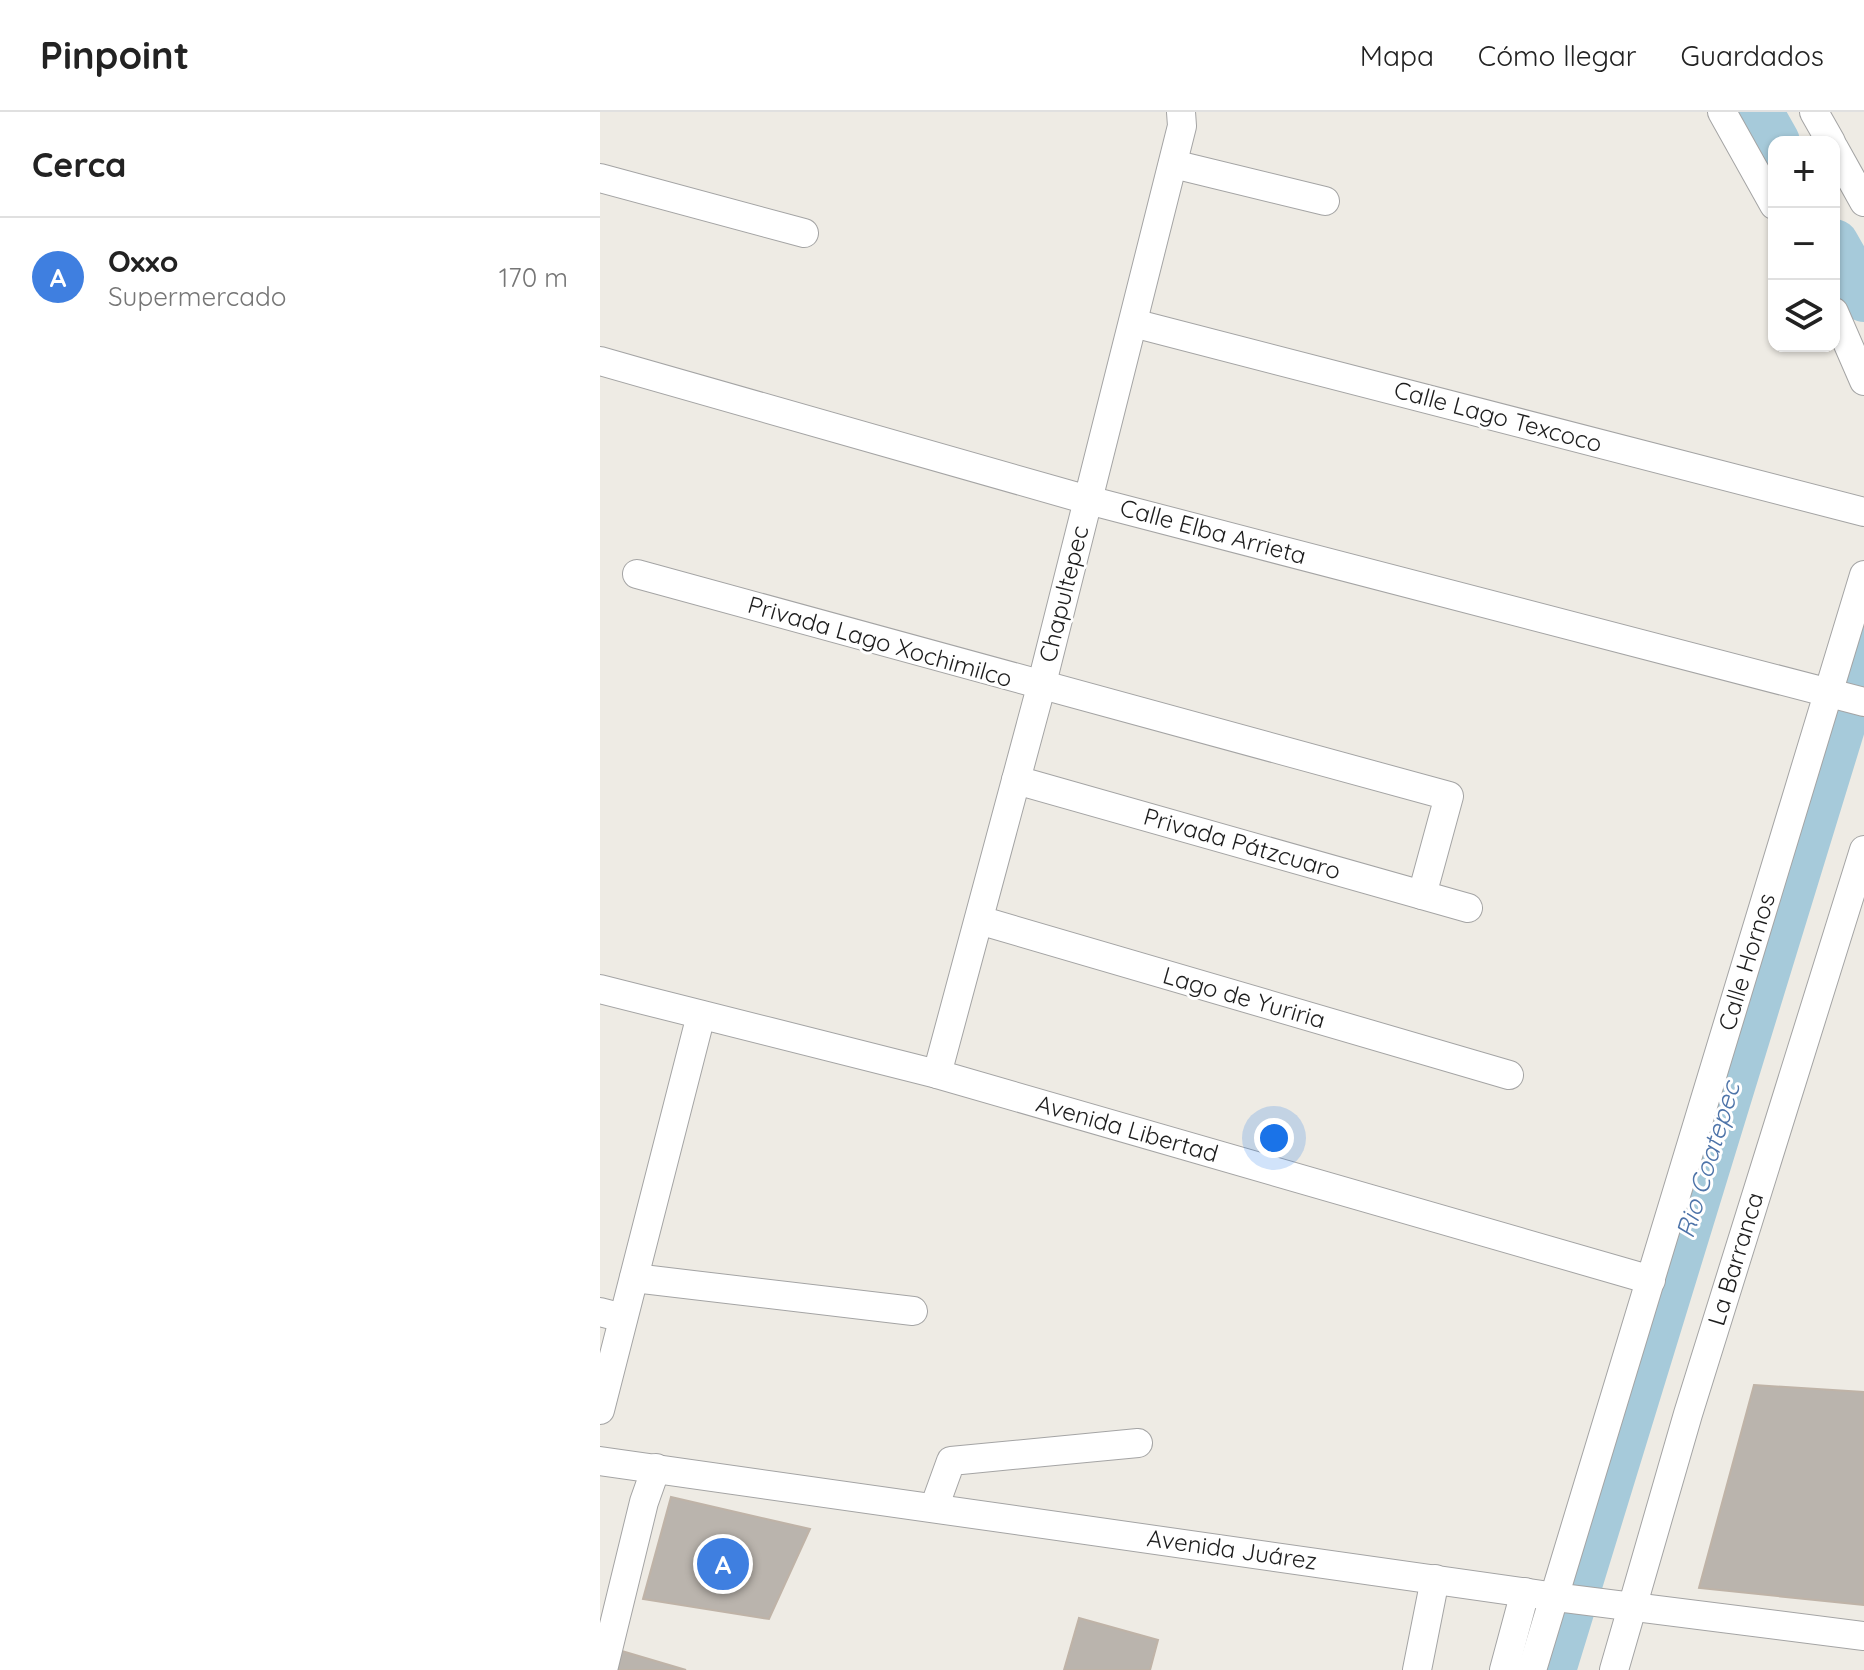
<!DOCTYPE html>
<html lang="es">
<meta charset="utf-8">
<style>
:root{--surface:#fff;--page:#f2f2f2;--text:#222;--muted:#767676;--line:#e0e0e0;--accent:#c21709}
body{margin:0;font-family:Quicksand,sans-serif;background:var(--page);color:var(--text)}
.controls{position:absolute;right:24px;top:24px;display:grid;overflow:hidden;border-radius:16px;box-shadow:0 2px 6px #0004}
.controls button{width:72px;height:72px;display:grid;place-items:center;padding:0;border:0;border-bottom:2px solid var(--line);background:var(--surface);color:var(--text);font:40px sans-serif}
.you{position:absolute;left:674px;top:1026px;width:28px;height:28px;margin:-20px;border:6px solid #fff;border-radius:50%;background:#1a73e8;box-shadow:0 0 0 12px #1a73e833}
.badge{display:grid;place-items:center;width:52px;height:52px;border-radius:50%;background:var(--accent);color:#fff;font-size:26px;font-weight:700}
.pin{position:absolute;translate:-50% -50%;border:4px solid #fff;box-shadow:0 2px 8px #0006}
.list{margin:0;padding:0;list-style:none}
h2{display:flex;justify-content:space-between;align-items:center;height:104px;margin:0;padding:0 32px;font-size:34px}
h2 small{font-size:26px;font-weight:400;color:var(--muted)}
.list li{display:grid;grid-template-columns:52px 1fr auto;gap:24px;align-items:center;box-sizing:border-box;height:120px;padding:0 32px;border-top:2px solid var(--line)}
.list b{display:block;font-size:30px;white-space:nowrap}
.list p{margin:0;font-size:26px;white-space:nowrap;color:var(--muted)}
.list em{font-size:26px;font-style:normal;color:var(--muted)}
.icon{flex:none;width:44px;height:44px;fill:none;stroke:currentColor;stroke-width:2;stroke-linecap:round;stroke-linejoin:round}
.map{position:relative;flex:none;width:1264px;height:1558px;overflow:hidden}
header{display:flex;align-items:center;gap:48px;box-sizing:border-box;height:112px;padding:0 40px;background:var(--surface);border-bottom:2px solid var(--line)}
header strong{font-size:38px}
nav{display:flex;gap:44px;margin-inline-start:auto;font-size:28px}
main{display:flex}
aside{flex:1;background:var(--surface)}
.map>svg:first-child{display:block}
</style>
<header>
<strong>Pinpoint</strong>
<nav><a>Mapa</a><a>Cómo llegar</a><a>Guardados</a></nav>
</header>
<main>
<aside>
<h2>Cerca<small></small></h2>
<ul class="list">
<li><span class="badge" style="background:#3f7fe0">A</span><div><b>Oxxo</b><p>Supermercado</p></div><em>170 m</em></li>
</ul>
</aside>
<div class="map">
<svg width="1264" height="1558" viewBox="0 0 1264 1558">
<rect width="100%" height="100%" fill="#eeebe4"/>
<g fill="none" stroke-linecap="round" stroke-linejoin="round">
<!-- river -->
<g stroke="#a6cada" stroke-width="50">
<path d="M1158,0L1175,30"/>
<path d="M1234,132L1264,185"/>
<path d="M951,1558L1264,537"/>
</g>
</g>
<!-- building -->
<g fill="#bab4ad" stroke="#bfb3a7" stroke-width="2">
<path d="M1154,1273L1264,1280V1493L1099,1476Z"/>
<path d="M71,1385L210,1417L169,1507L43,1487Z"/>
<path d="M479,1506L558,1528L550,1558H464Z"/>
<path d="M15,1537L86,1558H9Z"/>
</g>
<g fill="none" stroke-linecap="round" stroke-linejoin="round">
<defs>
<g id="minor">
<path d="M1122,0L1174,93"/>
<path d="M1214,0L1231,30"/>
<path d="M1234,36L1264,90"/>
<path d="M573,52L725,89"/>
<path d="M0,66L204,121"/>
<path d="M1234,200L1264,269"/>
<path d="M533,211L1264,400"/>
<path d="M0,249L488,388L1264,590"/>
<path d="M37,462L849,684L822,783"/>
<path d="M416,668L868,796"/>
<path d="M379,808L909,963"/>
<path d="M0,877L337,962L1051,1168"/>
<path d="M337,962L441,575L582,14L581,0"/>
<path d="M34,1166L313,1199"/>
<path d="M0,1200L23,1206"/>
<path d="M0,1298L101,903"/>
<path d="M0,1349L963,1486L1264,1524"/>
<path d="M334,1396L351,1349L538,1331"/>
<path d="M3,1558L44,1390L56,1356"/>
<path d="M817,1558L835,1467"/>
<path d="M904,1558L925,1480"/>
<path d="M932,1558L1264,463"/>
<path d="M1014,1558L1088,1302L1264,738"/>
</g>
</defs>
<!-- minor casing -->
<use href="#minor" stroke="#a4a4a4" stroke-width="30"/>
<!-- minor -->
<use href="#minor" stroke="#fff" stroke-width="28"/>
</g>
<g text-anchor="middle" stroke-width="6" stroke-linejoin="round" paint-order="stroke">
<!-- street labels -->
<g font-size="24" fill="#1d1d1d" stroke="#fff">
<text transform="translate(898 305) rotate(15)" y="8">Calle Lago Texcoco</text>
<text transform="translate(613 420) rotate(15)" y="8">Calle Elba Arrieta</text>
<text transform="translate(464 482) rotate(-76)" y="8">Chapultepec</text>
<text transform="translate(280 530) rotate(16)" y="8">Privada Lago Xochimilco</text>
<text transform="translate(642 732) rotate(16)" y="8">Privada Pátzcuaro</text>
<text transform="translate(1147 850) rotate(-73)" y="8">Calle Hornos</text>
<text transform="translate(644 886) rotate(16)" y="8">Lago de Yuriria</text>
<text transform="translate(527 1017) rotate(16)" y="8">Avenida Libertad</text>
<text transform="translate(1136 1147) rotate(-73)" y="8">La Barranca</text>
<text transform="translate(632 1438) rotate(8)" y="8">Avenida Juárez</text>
</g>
<!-- water labels -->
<g font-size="26" font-style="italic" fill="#4e74a9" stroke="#fff">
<text transform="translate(1108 1048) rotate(-73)" y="9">Rio Coatepec</text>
</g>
</g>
</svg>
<div class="controls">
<button>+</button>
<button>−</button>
<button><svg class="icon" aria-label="layers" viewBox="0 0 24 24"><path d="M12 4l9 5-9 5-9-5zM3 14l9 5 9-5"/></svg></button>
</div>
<div class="you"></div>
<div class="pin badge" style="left:123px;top:1452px;background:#3f7fe0">A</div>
</div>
</main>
